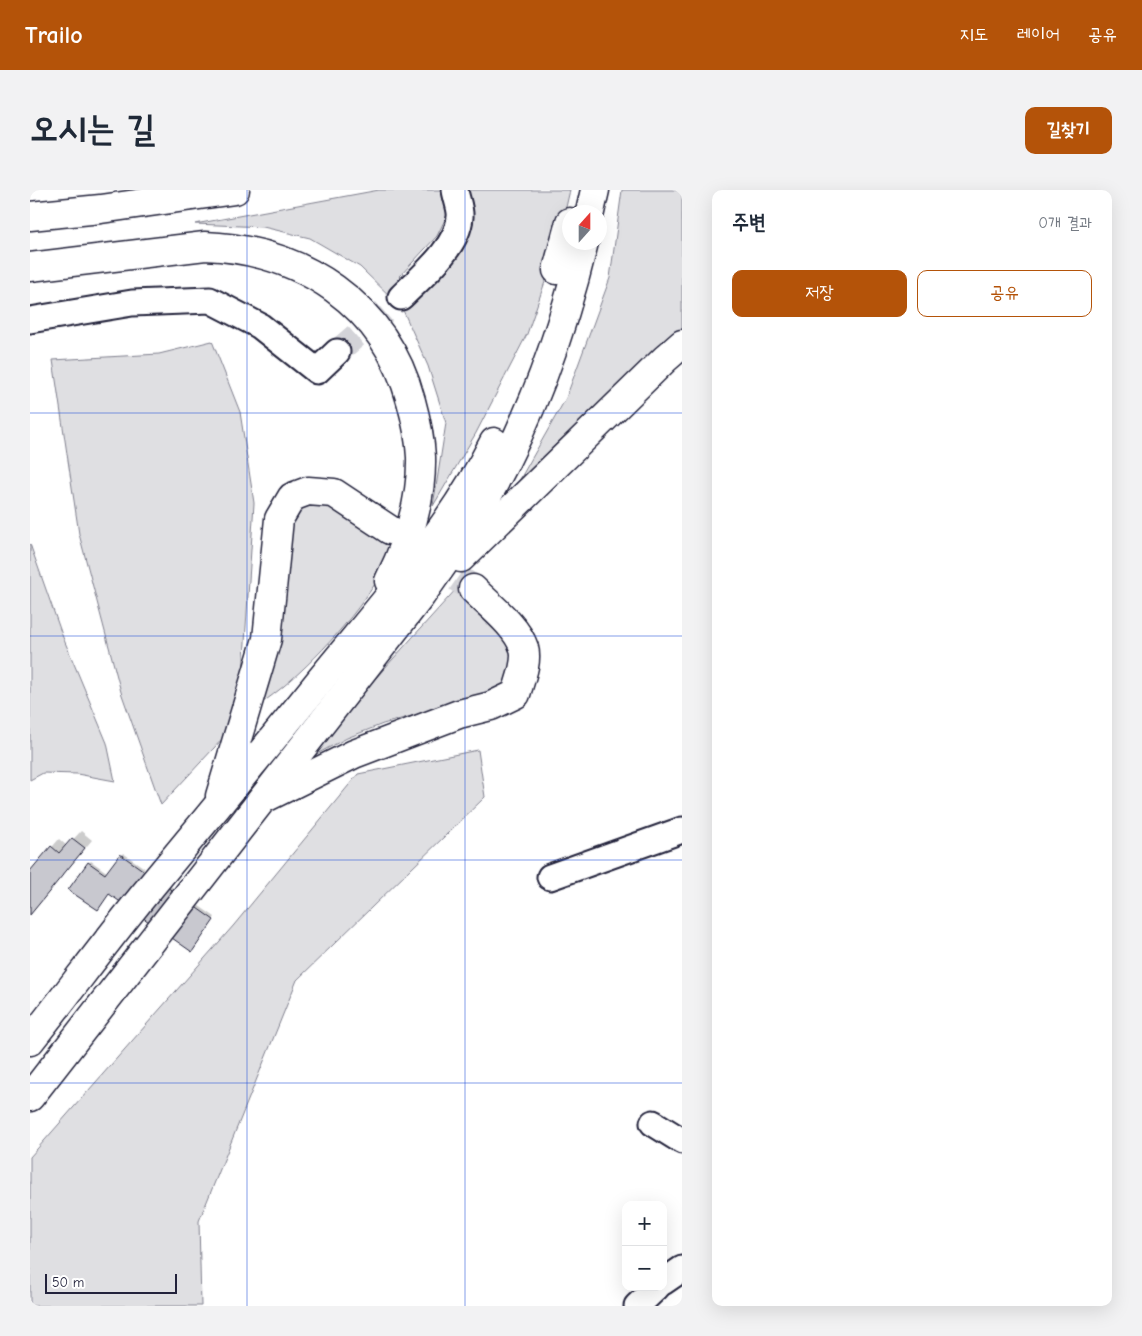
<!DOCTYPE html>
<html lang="ko">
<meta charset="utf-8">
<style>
:root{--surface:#fff;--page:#f2f2f3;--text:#1f2937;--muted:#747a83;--line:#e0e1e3;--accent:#b45309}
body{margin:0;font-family:"Comic Neue","Poor Story",sans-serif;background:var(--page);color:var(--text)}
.controls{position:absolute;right:15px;bottom:15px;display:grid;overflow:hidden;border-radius:10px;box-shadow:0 5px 20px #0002}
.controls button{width:45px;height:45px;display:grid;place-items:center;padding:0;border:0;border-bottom:1px solid var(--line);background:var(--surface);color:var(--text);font:25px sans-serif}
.compass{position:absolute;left:532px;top:15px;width:45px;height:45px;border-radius:50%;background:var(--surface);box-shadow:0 5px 20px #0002;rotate:21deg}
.scale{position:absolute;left:15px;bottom:12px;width:132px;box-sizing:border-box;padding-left:5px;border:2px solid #22223b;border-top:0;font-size:14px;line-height:18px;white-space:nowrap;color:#22223b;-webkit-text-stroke:4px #fff;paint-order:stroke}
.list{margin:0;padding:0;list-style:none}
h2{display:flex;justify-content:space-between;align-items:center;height:65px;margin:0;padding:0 20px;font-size:21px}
h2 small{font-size:16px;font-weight:400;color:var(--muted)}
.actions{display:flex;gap:10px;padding:15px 20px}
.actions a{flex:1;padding:11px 0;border:1px solid var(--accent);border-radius:10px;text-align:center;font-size:18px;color:var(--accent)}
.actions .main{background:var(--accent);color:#fff}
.map{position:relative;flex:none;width:652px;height:1116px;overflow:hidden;border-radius:10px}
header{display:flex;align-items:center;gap:30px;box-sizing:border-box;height:70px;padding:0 25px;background:var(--accent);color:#fff}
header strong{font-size:24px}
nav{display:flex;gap:28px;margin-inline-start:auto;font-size:18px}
.intro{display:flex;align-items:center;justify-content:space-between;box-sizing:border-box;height:120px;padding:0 30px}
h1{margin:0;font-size:35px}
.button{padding:12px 22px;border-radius:10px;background:var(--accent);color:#fff;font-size:18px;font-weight:700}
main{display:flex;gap:30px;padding:0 30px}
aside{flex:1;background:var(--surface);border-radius:10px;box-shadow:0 5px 20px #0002}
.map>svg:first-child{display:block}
</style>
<header>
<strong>Trailo</strong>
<nav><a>지도</a><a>레이어</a><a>공유</a></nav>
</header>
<div class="intro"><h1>오시는 길</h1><a class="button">길찾기</a></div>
<main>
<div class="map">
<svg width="652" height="1116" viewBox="0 0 652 1116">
<rect width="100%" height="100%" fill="#fff"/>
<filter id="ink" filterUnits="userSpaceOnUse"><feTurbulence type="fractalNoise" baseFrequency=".02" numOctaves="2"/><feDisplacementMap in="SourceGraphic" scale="10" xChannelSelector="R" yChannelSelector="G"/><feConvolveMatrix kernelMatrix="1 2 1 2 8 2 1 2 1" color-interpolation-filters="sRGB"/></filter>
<g filter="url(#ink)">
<!-- green -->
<g fill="#dfdfe2" stroke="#80808e">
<path d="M349,0H419L421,17L407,46L370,86L379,95L413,62L433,0H540L526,60L497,144L446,243L403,316L416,233L398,176L372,118L330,77L280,48L233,37L165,34Z"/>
<path d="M592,0H652V143L529,251L485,298L536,208L580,88Z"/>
<path d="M182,151L210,222L224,313L210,530L131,615L91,502L49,344L23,170L129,164Z"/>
<path d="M276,311H297L369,353C343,404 304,452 261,490C250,500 237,509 225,518L258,331Z"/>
<path d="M0,354L32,445L77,553L85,591L47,584L13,583L0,590Z"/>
<path d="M428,397L481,451L485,469L480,494L438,510L353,534L317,548L279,568L335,500Z"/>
<path d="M448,560L455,607L267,790L169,1031L171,1116H0V967L204,735L328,584Z"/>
</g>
<!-- shadow -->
<g fill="#0003">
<path d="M51,641L62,650L0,725V683L29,649L37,656Z"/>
<path d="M93,663L185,727L164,759L79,703L59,673L61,671L78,683Z"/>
</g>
<!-- building -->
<g fill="#c8c8cf" stroke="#22223b">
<path d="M42,648L55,658L0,725V681L21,656L29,663Z"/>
<path d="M90,664L184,730L162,762L79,704L68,720L38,700L58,672L75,684Z"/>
</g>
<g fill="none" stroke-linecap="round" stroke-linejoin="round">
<!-- minor-tunnel -->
<path stroke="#d3d3d8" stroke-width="25" stroke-dasharray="25 12" stroke-linecap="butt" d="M307,162L371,107"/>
<!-- highway-tunnel -->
<path stroke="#d3d3d8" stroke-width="28" stroke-dasharray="28 14" stroke-linecap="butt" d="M393,364L443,399"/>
<defs>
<g id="minor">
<path d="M371,107C391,87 428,57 430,27C431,19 426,8 425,0"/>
<path d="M0,130L102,113L180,110L230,136L287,181L307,162"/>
<path d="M520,687L652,640"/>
<path d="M623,933L652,951"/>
<path d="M633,1092L652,1079"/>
<path d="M607,1116L627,1097"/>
</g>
<g id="highway">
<path d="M560,22L565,0"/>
<path d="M0,26L71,19L205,0"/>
<path d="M0,77L175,56C272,60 355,114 381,211C386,229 390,248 391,267C392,310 378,353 359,391"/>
<path d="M527,80L540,32"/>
<path d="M431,368L635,169L652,154"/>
<path d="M190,606L237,449L249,329L262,307L278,301L304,303L360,340"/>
<path d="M237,607L324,564L429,524L461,516L486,504C490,490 498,472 494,458C487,436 459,415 443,399"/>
<path d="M0,851C38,803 74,754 113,706C172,634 233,562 292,488C353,413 420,340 464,252"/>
<path d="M0,907L390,407C411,377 433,347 452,315C499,234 532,143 554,52"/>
</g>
</defs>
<!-- minor casing -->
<use href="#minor" stroke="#22223b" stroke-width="29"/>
<!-- highway casing -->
<use href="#highway" stroke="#22223b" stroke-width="31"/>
<!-- minor -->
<use href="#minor" stroke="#fff" stroke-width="25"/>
<!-- highway -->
<use href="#highway" stroke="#fff" stroke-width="28"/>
</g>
</g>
<!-- grid -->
<path fill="none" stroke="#1d4ed8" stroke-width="1" stroke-opacity="0.55" d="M217,0V1116M435,0V1116M0,223H652M0,446H652M0,670H652M0,893H652"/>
</svg>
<div class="controls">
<button>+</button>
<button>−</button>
</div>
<svg class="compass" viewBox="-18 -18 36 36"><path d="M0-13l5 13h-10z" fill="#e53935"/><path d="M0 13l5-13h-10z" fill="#747a83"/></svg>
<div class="scale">50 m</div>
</div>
<aside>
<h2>주변<small>0개 결과</small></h2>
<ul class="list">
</ul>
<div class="actions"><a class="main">저장</a><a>공유</a></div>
</aside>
</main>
